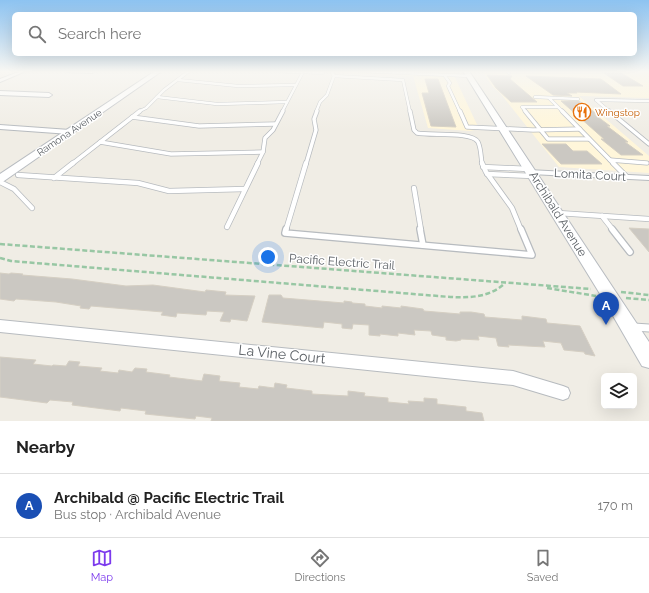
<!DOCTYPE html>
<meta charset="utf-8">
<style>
:root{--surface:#fff;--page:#f6f6f6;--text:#222;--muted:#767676;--line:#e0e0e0;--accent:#7c3aed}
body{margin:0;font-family:Raleway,sans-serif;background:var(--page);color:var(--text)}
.controls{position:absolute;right:12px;bottom:12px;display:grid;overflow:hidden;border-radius:6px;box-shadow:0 4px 16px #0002}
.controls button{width:36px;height:36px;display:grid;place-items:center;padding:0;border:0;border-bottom:1px solid var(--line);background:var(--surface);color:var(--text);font:20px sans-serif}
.you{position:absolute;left:268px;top:257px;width:14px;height:14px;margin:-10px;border:3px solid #fff;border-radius:50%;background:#1a73e8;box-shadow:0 0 0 6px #1a73e833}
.badge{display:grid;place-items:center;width:26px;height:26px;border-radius:50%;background:var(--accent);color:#fff;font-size:13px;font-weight:700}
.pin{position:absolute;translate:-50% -33px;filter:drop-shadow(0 1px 2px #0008)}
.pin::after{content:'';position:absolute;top:21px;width:14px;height:12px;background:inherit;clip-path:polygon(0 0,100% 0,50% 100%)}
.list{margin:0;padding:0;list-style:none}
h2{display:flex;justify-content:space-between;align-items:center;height:52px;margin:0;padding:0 16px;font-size:17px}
h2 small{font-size:13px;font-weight:400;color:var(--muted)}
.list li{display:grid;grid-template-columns:26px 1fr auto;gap:12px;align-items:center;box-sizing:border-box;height:64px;padding:0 16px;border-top:1px solid var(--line)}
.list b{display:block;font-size:15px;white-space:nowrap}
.list p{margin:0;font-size:13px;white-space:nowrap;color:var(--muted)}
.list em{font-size:13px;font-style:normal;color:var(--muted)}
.icon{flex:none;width:22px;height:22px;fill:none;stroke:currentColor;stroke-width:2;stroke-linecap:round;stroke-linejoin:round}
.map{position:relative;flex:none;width:649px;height:421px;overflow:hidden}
.search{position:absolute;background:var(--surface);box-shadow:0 4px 16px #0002;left:12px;right:12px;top:12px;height:44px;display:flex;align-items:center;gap:10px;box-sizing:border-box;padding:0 14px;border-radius:6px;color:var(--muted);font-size:15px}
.sheet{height:116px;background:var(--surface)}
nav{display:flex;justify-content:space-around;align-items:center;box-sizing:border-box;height:56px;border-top:1px solid var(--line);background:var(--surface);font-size:11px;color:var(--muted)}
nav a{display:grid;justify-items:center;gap:2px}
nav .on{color:var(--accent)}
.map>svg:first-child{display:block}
</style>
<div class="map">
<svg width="649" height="421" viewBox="0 0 649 421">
<rect width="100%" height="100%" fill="#f0ede5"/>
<!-- commercial -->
<g fill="#fff6da">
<path d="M328,71H452L479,129L470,131L428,128L413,76L329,72Z"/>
<path d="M482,71H649V98L579,96L649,156V173L559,167L500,93L493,87Z"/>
</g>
<!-- building -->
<g fill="#cbc8c2" stroke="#d5cfc3">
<path d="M601,71H618L643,86H623Z"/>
<path d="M487,75L512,76L510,79L537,102H511L496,88Z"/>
<path d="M526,76L601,79L621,94L576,92L577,93H567L572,96L553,95Z"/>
<path d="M425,79H438L456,127L431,126L422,93H429Z"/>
<path d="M561,101H579L597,114H594L610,126H607L628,142H625L643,155H621L601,139H604Z"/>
<path d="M542,144H566L573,151H587L602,164H561Z"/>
<path d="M629,228L649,229V252Z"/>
<path d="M0,273L9,274L11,273L23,274L22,275L72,279L126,286L153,285L205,292L206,290L226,292L225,295L255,296L247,321L231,319L230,322L220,321L224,312L207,311L206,315L177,313L176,317L161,315L163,312L91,306L89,309L80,308L81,306L56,302L16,299L14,301L0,299Z"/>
<path d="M269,295H281L283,298L344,303V301L352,302V303L365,304V306L382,308V306L401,308V306L423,309L424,311L460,314V312H471L484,314L485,317L522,320V316L546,319L547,323L580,326L595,356L585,354L584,352L564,350L561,343L543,341L545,347L508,345L509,347L498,346L496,338L478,336L479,340L461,339V340L456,341L446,340V337L432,335L431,331L414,330L415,335L398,333V336L380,334V336L369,335V325L353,324L352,329L342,328V324L324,322L323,328L262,322Z"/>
<path d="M0,357L36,360L33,364L52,366L53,365L66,366L69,361L80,362L78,366L102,368L100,371L118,373L119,370L132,372L135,368L147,369L146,372L170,375L169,377L202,381L204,374L220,376L219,381L240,383L239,387L258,389L259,386L274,388L275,383L287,385L286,388L312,391V394L348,396V391L365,393L364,396L388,398V402L409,404L408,401L424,402V398L437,399V404L466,407V411L482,413L484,421H211L212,418L196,416L195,419L145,414L146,411L121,408L120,411L72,405L73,402L50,400L47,403L0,397Z"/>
</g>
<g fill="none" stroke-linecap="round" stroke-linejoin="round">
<defs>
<g id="lane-far4">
<path d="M277,71L323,73"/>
<path d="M331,71L334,76"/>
<path d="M360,71L470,76"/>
<path d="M507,71L509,73"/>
<path d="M334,76L403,80L410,112"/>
<path d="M445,76L450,83L448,86L460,112"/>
<path d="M178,80L238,86L296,85"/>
<path d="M157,97L217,104L287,102"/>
<path d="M535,97L578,99"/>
<path d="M549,98L563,112"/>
<path d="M596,100L610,112"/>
<path d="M596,100L649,101"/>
<path d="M138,112L146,108L164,90L189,71"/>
<path d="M282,112L303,72"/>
<path d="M316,112L320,102L327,95L334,76"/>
<path d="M526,112L522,107H557"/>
</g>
<g id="lane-far3">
<path d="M410,111L414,130L417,133C430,136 472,131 478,142C481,148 481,157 482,164"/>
<path d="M460,111L467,127L533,130L580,129"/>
<path d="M525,111L548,139H589"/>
<path d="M562,111L614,164"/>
<path d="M609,111L649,144"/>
<path d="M132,117L199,126L275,124"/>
<path d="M100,142L171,154L263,152"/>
<path d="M610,160L647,163"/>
<path d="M72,164L140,111"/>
<path d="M257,164L263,152L265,138L273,130L283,111"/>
<path d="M306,164L316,130L314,119L317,111"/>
</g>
<g id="lane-far2">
<path d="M482,163L486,172L512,208L521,230"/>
<path d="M613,163L626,176"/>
<path d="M483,167L528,169"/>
<path d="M487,174L533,176"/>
<path d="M18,175L138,183L169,191L245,189"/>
<path d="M54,178L73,163"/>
<path d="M0,182L14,189L32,208"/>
<path d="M414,188L421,230"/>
<path d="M558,213L649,219"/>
<path d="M602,216L613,230"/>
<path d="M227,227L258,163"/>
<path d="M286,230L306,163"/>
</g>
<g id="lane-far1">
<path d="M286,229L285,233L532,255L521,229"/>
<path d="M420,229L423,245"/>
<path d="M612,229L630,252"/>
</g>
<path id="lane" d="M634,327L649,328"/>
<g id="street">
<path d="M21,71H26L0,82V79Z"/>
<path d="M66,71H93L94,72L92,73L68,72Z"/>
<path d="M0,91L49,93L52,95L49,97L0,95Z"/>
<path d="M0,125L70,130L73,132L70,134L0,129Z"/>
<path d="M528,170L649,176V180L531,174L527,172Z"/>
<path d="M0,320L513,371L563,386L568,388L570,393L568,398L563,400L513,385L0,332Z"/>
</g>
<g id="secondary">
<path d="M155,71H162L4,181L0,182V174Z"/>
<path d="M463,71H469L649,342V368L642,366L605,302Z"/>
</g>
</defs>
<!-- lane-far4 casing -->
<use href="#lane-far4" stroke="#b7bbbf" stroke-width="3.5"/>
<!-- lane-far3 casing -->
<use href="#lane-far3" stroke="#b7bbbf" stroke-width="5"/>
<!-- lane-far2 casing -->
<use href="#lane-far2" stroke="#b7bbbf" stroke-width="6"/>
<!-- lane-far1 casing -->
<use href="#lane-far1" stroke="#b7bbbf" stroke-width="8"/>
<!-- lane casing -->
<use href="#lane" stroke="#b7bbbf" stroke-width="9"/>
<!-- street casing -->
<use href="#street" stroke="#b7bbbf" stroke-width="2"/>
<!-- secondary casing -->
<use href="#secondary" stroke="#b8bcc1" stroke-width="2"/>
<!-- path -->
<g stroke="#98c7a4" stroke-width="2.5" stroke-dasharray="5 2.5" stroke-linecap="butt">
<path d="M0,244L591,289"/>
<path d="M0,258L11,261L438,296C461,298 488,300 505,283"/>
<path d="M547,288L596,296"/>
<path d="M621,292L649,295"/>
<path d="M626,298L649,300"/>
</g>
<!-- lane-far4 -->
<use href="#lane-far4" stroke="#fff" stroke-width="2.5"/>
<!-- lane-far3 -->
<use href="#lane-far3" stroke="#fff" stroke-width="3.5"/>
<!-- lane-far2 -->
<use href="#lane-far2" stroke="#fff" stroke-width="4.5"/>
<!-- lane-far1 -->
<use href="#lane-far1" stroke="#fff" stroke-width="5.5"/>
<!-- lane -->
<use href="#lane" stroke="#fff" stroke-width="7"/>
<!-- street -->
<use href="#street" fill="#fff" fill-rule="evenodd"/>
<!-- secondary -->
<use href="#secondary" fill="#fff" fill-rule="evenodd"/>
</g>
<!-- sky -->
<linearGradient id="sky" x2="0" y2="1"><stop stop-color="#8dc3f1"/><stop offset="0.55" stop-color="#f8f7f3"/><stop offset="1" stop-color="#f8f7f3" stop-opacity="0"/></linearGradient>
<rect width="649" height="130" fill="url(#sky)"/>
<!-- icons -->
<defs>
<symbol id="restaurant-ring" viewBox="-11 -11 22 22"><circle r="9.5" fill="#fff" stroke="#e8710a" stroke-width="1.5"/><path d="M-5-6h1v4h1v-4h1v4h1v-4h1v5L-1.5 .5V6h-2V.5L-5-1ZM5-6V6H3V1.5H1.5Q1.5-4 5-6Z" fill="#e8710a"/></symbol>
</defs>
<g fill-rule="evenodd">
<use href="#restaurant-ring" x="572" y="102" width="20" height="20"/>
</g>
<g text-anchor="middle" stroke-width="3" stroke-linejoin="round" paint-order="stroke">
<!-- far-food labels -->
<g font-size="10" fill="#c56008" stroke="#fff" text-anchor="start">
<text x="595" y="116">Wingstop</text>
</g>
<!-- far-street labels -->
<g font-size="10" fill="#5c6166" stroke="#fff">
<text transform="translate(69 132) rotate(-34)" y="4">Ramona Avenue</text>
</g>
<!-- street labels -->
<g font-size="12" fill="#5c6166" stroke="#fff">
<text transform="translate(590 175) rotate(3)" y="4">Lomita Court</text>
<text transform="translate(558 214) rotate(58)" y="4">Archibald Avenue</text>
<text transform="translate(342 262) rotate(4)" y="4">Pacific Electric Trail</text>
</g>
<!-- near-street labels -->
<g font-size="14" fill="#5c6166" stroke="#fff">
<text transform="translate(282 354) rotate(6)" y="5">La Vine Court</text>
</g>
</g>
</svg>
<div class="controls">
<button><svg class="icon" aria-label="layers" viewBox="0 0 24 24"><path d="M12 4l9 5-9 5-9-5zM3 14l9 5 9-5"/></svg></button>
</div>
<div class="you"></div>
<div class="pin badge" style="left:606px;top:325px;background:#1a4fb4">A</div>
<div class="search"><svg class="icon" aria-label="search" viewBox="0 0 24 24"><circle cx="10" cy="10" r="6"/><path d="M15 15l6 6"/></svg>Search here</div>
</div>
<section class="sheet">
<h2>Nearby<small></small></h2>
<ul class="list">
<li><span class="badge" style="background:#1a4fb4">A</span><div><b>Archibald @ Pacific Electric Trail</b><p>Bus stop · Archibald Avenue</p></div><em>170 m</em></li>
</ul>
</section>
<nav>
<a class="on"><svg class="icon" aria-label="map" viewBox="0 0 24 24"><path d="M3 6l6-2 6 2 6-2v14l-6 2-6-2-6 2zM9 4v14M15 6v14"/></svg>Map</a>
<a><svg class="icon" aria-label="directions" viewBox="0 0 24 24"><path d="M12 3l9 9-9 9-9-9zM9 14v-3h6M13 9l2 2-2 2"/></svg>Directions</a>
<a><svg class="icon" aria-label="saved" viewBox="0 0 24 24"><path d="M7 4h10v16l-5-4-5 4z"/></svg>Saved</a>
</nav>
